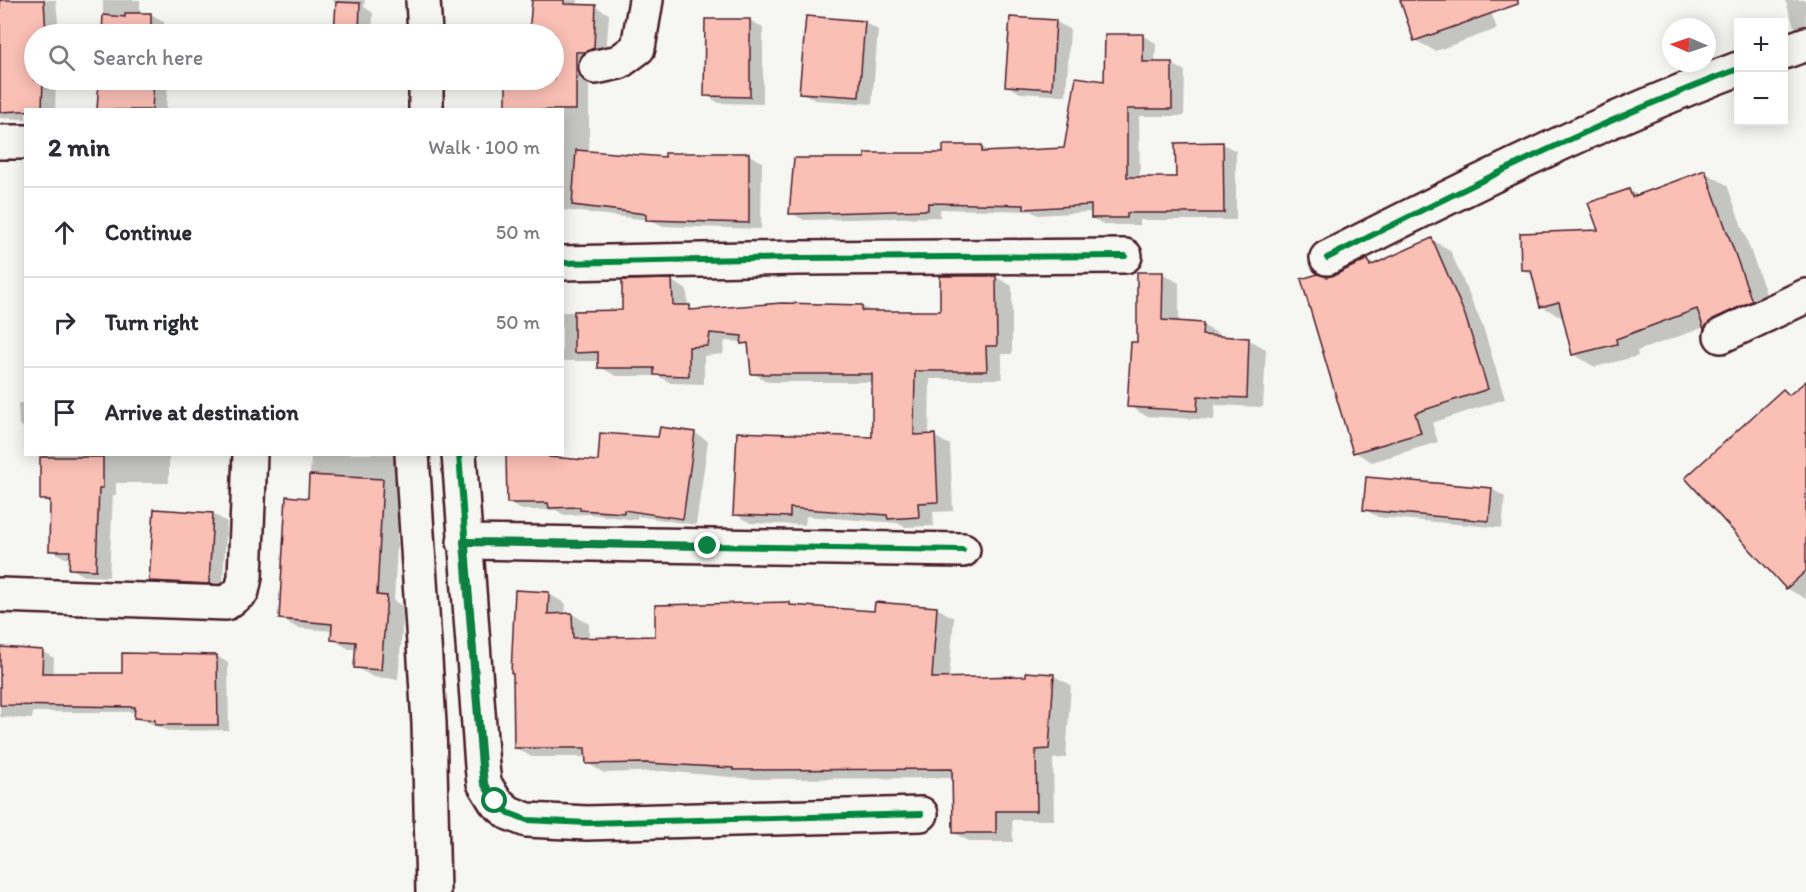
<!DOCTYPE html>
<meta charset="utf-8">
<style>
:root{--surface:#fff;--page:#f7f7f7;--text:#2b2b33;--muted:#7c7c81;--line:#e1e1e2}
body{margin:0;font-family:Itim,sans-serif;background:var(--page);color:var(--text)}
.controls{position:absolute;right:18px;top:18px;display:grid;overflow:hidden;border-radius:0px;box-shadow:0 3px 15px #0003}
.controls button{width:54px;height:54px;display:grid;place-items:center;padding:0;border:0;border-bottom:2px solid var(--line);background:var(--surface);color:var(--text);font:30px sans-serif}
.compass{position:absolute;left:1662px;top:18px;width:54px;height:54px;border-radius:50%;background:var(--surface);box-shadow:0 3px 15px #0003;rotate:272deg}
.stop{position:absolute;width:18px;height:18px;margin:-14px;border:4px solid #0b8043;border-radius:50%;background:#fff}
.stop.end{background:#0b8043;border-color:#fff;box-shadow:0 2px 6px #0008}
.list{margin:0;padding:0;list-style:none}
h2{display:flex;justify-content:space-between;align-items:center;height:78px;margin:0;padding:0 24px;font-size:26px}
h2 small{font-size:20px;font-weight:400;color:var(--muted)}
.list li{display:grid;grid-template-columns:39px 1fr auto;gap:18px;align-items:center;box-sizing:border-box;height:90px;padding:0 24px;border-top:2px solid var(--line)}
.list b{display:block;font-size:22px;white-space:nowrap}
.list em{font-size:20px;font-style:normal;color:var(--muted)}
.icon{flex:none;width:33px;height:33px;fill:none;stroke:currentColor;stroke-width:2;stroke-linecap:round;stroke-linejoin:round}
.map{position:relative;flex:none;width:1806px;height:892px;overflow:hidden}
.search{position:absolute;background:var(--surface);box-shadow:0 3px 15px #0003;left:24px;top:24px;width:540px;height:66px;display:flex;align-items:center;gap:15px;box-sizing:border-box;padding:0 21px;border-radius:33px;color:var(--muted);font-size:22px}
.panel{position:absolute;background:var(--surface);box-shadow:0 3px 15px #0003;left:24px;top:108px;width:540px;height:348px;border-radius:0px}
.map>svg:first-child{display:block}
</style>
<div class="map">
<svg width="1806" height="892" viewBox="0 0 1806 892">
<rect width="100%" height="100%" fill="#f6f6f2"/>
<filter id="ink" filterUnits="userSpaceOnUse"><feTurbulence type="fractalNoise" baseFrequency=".0167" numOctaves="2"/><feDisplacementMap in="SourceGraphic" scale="12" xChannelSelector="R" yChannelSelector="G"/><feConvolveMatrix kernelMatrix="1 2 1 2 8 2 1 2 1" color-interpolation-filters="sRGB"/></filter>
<g filter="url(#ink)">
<!-- shadow -->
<g fill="#0003">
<path d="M0,0H56L59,34H34V80H56L55,110H26V119L0,118Z"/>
<path d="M103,0H140V14H151L164,22L165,34H103Z"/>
<path d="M331,0H365L364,7L373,13L372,34H336L337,3Z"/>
<path d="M533,0H578L577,6L596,7L609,14L606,56L589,58V152L666,158L749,155L762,162L761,229L661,226L649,220L562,210V110H508V80H554V34H531Z"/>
<path d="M1401,0H1487L1497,29L1435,51L1415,40Z"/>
<path d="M1785,0H1806V33L1794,26Z"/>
<path d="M807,17L865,22L878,30L872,104L815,100L801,92Z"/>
<path d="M1011,19L1056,22L1070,29L1066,96L1020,93L1007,85Z"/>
<path d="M750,20L763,28V104L719,103L705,95Z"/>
<path d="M1143,36L1156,43L1155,63L1172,64L1185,71L1184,116H1139L1140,178L1177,179V144H1223L1236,151V220H1140V225H1105L1092,218V212L1038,215L1031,211L940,209V217L804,220L791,213L866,160L945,154L981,147L993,153L1065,149L1106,83Z"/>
<path d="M100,80H166L168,82L166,110H98Z"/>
<path d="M1705,172L1727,185L1773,313L1727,341L1705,327L1637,351L1638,356L1595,367L1573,354L1563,318L1541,306L1534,276L1522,269L1600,231L1629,190L1639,196Z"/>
<path d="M1432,240L1450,250L1483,327L1505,399L1432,423L1438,442L1372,462L1355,452L1326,278L1368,260L1376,265Z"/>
<path d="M1162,273L1179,283V323L1202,325L1219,334V338L1249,340L1266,349L1263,407L1215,405L1214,420L1146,416L1129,406L1138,343Z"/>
<path d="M996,277L1012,286V354H1002V379H930L929,436H934L950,445L953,511L933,512L934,526L905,527L897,523L806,516L805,525L750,523L735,514L873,439V382H768L752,373L749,346L742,342L725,341L723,354L704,356V384L671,383L658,376H616L600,367V361H562V312H623L672,281L687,290L688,307L697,311L862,306L872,312L942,313Z"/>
<path d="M1806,383V599L1786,588L1783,391L1791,395Z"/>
<path d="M18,403H26V429L19,425Z"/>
<path d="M661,429L695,433L708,441L696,525L637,516V520L590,514L564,515L556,510H522L508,503V454H562V460L600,462L660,439Z"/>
<path d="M42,454H169V483H116V495H113L109,577L84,576L71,568V558H65L51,550L52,505L42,499Z"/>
<path d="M311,454H406L401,468L394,601L404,607L398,679L373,677L356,667L357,649H349L332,639L333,631L297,628L280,618L309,499Z"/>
<path d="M1492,489L1505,497L1502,528L1378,517L1364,509Z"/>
<path d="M155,511L213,514L227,522L222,591L164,588L151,580Z"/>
<path d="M517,592L549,594L566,604L565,615L572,614L589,624V639L656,637L789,603L795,607L875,613L937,608L954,618L949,679L1027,678L1028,674L1054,676L1071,685L1066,758L1053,759L1054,820H1012L1013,842H971L954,833V778L751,779L664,771L604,773L587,763V757H532L515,748Z"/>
<path d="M0,649L43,652L54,658L53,674L124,675L217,656L228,663L229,730L168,731L136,717V712H33L32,719L0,717Z"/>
</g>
<!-- building -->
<g fill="#fabfb5" stroke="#4a1f2b" stroke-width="1.5">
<path d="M0,0H44L46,34H34V80H43L42,110L0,112Z"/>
<path d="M532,0H564V4L596,5L594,48L585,52H576V110H506V80H554V34H529Z"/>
<path d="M1400,0H1518V4L1414,41Z"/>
<path d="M336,2L360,3L359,34H334Z"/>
<path d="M125,13H151V34H102L103,15L125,17Z"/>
<path d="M806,16L865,21L859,97L799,93Z"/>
<path d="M1010,17L1056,20L1052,89L1005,86Z"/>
<path d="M705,19H750V97L704,96Z"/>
<path d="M1105,34H1143V62H1172V109H1127V177H1176L1175,143L1223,142L1224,213H1127V218H1091V205L1024,209V205L928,203V210L789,214L794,158H865V153H943V145H982V152L1064,148L1076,77L1104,81Z"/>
<path d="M99,80H154L152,110H97Z"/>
<path d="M576,150L665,157V153H749V223L646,220V214L572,205Z"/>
<path d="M1705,170L1752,301L1713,319L1704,329L1697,309L1616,339L1617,344L1572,355L1559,302L1540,307L1531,270H1521L1520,233L1598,230L1588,203L1629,189L1632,197Z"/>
<path d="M1432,238L1465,315L1488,389L1415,413L1421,433L1353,453L1301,279L1318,274L1327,277L1335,275L1368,259L1370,266Z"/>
<path d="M1137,272H1163L1162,320L1203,323L1202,335L1249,338L1247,398L1198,396L1197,411L1127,407L1131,342H1137Z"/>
<path d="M940,276H996L997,346H986L987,371H915L914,435L935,434L938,502L918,503L919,517L888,519L887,515L790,508V517L733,515L737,432L872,437V374H751L748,343L741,344L742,336L710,333L708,346L689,347V376L654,375V368H598V352L574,353V311L622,310V280L672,279L673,305H690V310L782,303L862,305V311H940Z"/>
<path d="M1806,381V571L1786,589L1685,478L1783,389L1789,395Z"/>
<path d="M660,427L695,432L683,519L624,510V513L580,510V507L549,508L548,503H507L506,454H549V457L598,461L600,433L658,437Z"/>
<path d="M40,457H103V488H99L96,570L69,569L70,551H49L50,500H40Z"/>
<path d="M309,475L383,479L377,595L387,596L381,670L354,668L356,642L331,640L332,624L279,619L286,496L308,498Z"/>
<path d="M1366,477L1492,488L1489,521L1363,510Z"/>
<path d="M154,509L213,513L209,584L149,581Z"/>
<path d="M515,590L549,592L548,614L572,613L573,638L655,636V605L790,602V605L874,611L875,602L937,607L932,678L1026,676V672L1054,674L1049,749L1036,750L1037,811H996V833H953L952,769L733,770V768L646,763L586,764L585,748H514L513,674L511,673Z"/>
<path d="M0,647L43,650L42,673H122V653L217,655L218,725H155V720L134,718L135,707L0,705Z"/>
</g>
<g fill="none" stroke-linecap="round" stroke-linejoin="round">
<defs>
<g id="minor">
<path d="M423,0L425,34"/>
<path d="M1784,52L1806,44"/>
<path d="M596,67L619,62L638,48L646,0"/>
<path d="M426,80V110"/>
<path d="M0,142H26"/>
<path d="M1327,258C1461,190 1597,122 1738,69"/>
<path d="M562,263L797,258L1125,256"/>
<path d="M1721,336L1806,296"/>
<path d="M412,454L429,723L433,892"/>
<path d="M459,454L482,766L484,783L495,801L509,813L527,820L587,823L921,814"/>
<path d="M464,542L963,550"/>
<path d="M0,595L226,603L242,591L245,577L250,454"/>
</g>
</defs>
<!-- minor casing -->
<use href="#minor" stroke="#4a1f2b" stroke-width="38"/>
<!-- minor -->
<use href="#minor" stroke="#f6f6f2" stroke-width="33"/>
<defs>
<g id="cycleway">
<path d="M1327,258C1461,190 1597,122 1738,69"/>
<path d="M562,263L797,258L1125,256"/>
<path d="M459,454L482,766L484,783L495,801L509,813L527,820L587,823L921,814"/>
<path d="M464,542L963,550"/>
</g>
</defs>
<!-- cycleway casing -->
<use href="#cycleway" stroke="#f6f6f2" stroke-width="10"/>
<!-- cycleway -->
<use href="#cycleway" stroke="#00873e" stroke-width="6"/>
</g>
</g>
<g fill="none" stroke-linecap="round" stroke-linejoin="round" filter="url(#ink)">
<!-- route -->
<path stroke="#0b8043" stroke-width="8" d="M495,801L484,783L482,766L464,542L708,546"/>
</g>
</svg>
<div class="controls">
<button>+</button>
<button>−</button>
</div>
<svg class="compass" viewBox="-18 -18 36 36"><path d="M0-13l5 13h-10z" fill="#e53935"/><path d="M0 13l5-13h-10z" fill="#7c7c81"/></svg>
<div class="stop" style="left:495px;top:801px"></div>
<div class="stop end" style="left:708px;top:546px"></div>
<div class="search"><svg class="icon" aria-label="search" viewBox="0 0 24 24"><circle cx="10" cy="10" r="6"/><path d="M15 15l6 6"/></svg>Search here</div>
<section class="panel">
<h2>2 min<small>Walk · 100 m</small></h2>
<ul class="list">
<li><svg class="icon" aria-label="ahead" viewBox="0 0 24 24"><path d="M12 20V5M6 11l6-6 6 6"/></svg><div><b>Continue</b></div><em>50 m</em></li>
<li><svg class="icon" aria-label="right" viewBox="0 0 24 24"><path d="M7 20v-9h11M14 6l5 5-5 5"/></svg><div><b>Turn right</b></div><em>50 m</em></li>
<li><svg class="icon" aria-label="arrive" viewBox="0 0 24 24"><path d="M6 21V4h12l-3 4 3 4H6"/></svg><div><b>Arrive at destination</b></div></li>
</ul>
</section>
</div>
